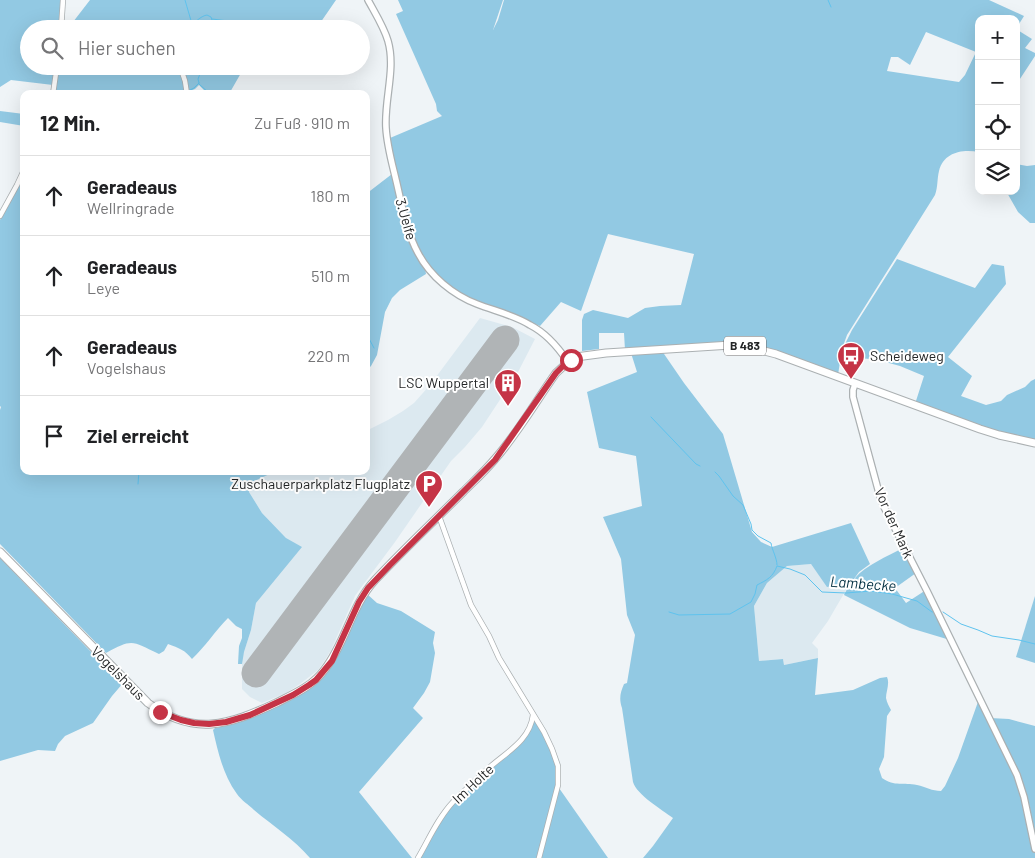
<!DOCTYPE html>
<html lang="de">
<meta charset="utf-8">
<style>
:root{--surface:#fff;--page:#f6f6f6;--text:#202124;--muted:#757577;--line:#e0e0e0}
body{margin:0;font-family:Barlow,sans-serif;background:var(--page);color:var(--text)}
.controls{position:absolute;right:15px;top:15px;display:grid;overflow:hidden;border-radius:10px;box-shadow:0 5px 20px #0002}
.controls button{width:45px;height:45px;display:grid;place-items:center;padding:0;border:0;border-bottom:1px solid var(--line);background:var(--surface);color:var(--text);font:25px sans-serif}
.stop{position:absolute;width:15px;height:15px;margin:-11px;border:4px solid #c53446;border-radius:50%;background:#fff}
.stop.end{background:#c53446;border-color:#fff;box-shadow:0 1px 5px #0008}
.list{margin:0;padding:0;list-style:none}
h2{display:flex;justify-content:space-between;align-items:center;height:65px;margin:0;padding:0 20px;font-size:21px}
h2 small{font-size:16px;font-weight:400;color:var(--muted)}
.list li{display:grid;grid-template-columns:32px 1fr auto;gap:15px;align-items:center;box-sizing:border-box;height:80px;padding:0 20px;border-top:1px solid var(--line)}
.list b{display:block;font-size:19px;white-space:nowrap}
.list p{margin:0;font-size:16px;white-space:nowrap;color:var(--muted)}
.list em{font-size:16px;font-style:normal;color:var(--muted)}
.icon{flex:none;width:28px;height:28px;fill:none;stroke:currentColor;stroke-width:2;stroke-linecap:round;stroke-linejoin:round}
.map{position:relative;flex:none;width:1035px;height:858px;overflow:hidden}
.search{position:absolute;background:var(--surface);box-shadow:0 5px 20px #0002;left:20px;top:20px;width:350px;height:55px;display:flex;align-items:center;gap:12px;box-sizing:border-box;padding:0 18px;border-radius:28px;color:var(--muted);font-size:19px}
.panel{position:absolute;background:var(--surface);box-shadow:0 5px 20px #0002;left:20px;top:90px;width:350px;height:385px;border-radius:10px}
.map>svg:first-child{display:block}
</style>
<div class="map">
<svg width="1035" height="858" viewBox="0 0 1035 858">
<rect width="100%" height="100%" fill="#eff4f7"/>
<!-- built -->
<g fill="#dce9f0">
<path d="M480,318L512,327L535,339L517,374L482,427L465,447L451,461L395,542L360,589L355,596L331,650L325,660L318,670L300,684L286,693L262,703L250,697L242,689V658L251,630L256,603L286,538L262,513L249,492L247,484L276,471H366V431L388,420L403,411L414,403L430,385Z"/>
<path d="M811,564L827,586H833L846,590L828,621L812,643L818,649V658L784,665L783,659L759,661L754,606L767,583L787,566Z"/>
</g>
<!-- green -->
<g fill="#92c9e3" fill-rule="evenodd">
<path d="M0,0H63L60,29H29V66H56L53,85L11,80L0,87Z"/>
<path d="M90,0H336L316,29H62V24L73,22Z"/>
<path d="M398,0H503L493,30L498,20L504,0H989L1024,16L1016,29V19H979V152C962,149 944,152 939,171C937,179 938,187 935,195L847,335L842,349L838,375L757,347L625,350L624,333H599V349L582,351V320L584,314L593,310L628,318L645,308L660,306L681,305L694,254L608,234L581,311L561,302L540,326C532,323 524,318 516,315C498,308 480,303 463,294C422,272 411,236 402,194C397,175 393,157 390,138L442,116L437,111L436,104L396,14L403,11ZM926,32L976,52L965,75L959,82L887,71L891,57H898L910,65Z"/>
<path d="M1016,29L1032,39L1025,48L1035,53V56L1016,85Z"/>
<path d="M58,66H180L186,94H53Z"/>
<path d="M181,66H245L229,94H208L199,85L195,89L187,92Z"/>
<path d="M0,111L24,114V126L0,122Z"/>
<path d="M1016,164L1027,166L1035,165V223H1030L1018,212L1006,191H1016Z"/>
<path d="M24,174V471H276L248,484L249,492L262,513L286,538L302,547L256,603L251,630L244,652L242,664H238L239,646L242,638V629L236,626L228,618C215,631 205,647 192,659C185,650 179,648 168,644L164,651L159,654C132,641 133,638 106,653L0,544V410L1,407L0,406V220Z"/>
<path d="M392,174L406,231L425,268L426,274L400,290L392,298L385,312L377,355L371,366L366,371V194Z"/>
<path d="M897,259L975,288L992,264L1004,266L1006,284L948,357L972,376L961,396L986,405L1001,401L1007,395L1025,387L1031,381L1035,379V441L1016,438L915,404L924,376L900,366L878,360L843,356L846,342L852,330Z"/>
<path d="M662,351L684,383L723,434L752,532L761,542L772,547L851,523L870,564L859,572L846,590L833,586L827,587L811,564L787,566L767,583L754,606L759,661L783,659L784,665L818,658L815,695L853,690L880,678L887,677C890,684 886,691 886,698C887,703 889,706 891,710L887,716L884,757L879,769L882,778C895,787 903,782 917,785C926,787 932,791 941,791L945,786L958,758L979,699L990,718L1009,719L1035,726V858H643L653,846L673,818C661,809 637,795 633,782L622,708C619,699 620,693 624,684L627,683L635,635L627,615L621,559L603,517L642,506L636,456L599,448L587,392L637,372L631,353Z"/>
<path d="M903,548L916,573L895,588L906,603L926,590L950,640L910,628L844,595C847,589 850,583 855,578C866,565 888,556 903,548Z"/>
<path d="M0,558L96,657L124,682L112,696L93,723L65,736L58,744L55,751L38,750L0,761Z"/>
<path d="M367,594L377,603L401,611L435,632L433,643L435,653L430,682L424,693L413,708L423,718L359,792L412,858H310C294,839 273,826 254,810C249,805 241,800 237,794C223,775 218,752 213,730L215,728L230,725L242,721L281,705L300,695L308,689L324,674L335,661L358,611Z"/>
<path d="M1035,596V663L1016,657Z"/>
<path d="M535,718L540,726L557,766L559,788L608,858H419L435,828L458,798L514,749Z"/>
</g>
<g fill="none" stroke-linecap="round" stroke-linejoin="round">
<!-- stream -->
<g stroke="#5fc3ee" stroke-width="1">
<path d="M185,0L192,24C197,21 201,16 207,15L211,17L215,29"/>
<path d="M828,0L831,7"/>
<path d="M212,19L236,22L260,28"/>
<path d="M199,83L198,79L203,66"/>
<path d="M199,84L210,94"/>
<path d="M190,90L194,88L199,83"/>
<path d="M177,94L179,93"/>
<path d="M366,333L374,348"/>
<path d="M651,417L696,464L700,466"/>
<path d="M715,472L719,476L733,496L743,505L751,524L752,530L758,536L771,543C772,550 777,558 777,565"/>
<path d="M138,484L139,471"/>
<path d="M669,612L679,615L730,614L751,602L755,594L757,585C767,580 773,577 777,566L790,569L805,575L822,592L846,593L871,591L892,594L917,601L932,612H935"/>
<path d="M943,612L961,624L978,630L992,636L1019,640L1035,644"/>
</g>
<!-- runway -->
<path stroke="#b0b4b6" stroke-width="29" d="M256,673L505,340"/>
<defs>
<g id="minor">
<path d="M61,29L63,0"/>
<path d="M180,66L185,81L187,94"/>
<path d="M53,94L57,66"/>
<path d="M0,216L17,185L24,170"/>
<path d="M439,516L471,605L489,636L499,658L544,732L552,749L558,766V785L539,858"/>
<path d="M418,858C429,839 438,818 453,802C465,790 478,778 490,767C507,752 530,740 533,715"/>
</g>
<g id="tertiary">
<path d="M368,0C375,13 384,27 388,41C396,69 384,100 386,128C387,146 392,163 396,180C402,205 406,231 418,253C430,276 453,295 477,304C495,311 514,315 530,325C546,333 558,347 568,362"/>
<path d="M855,384L853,390V397L879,493L884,507L927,591L1017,775L1024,797L1035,849"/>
</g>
<path id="primary" d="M0,552L148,703C194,737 229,725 276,703C294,694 313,686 325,669C346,642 351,606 375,580C403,550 434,521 463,492C474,481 485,471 495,459C518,433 536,401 556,373L568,362L576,357L606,353L731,345L745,346L776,354L980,429L999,435L1035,443"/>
</defs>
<!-- minor casing -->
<use href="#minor" stroke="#abb0b2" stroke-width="6"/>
<!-- tertiary casing -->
<use href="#tertiary" stroke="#abb0b2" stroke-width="8"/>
<!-- primary casing -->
<use href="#primary" stroke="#abb0b2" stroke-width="9"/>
<!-- minor -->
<use href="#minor" stroke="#fff" stroke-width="4.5"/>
<!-- tertiary -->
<use href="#tertiary" stroke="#fff" stroke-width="5.5"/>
<!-- primary -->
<use href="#primary" stroke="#fff" stroke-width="7"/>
</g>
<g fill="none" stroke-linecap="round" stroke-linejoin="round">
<!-- route -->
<path stroke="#c53446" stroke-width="6" d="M160,712L181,720L194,723L209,724L226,722L250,715L293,695L309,685L316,680L332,661L359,602L368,588L390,565L495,460L556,373L564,365L571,360"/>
</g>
<!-- icons -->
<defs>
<symbol id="bus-pin" viewBox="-11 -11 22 30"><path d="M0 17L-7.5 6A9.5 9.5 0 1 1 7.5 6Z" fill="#c53446" stroke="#fff"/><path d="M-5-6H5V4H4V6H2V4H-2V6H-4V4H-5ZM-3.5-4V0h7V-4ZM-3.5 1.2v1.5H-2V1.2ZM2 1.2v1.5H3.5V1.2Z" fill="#fff"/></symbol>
<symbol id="building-pin" viewBox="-11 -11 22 30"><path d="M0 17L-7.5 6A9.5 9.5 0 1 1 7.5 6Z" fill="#c53446" stroke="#fff"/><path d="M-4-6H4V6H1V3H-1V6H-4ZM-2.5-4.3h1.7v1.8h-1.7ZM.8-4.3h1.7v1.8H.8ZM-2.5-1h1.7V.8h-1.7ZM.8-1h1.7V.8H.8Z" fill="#fff"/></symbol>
<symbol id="parking-pin" viewBox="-11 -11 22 30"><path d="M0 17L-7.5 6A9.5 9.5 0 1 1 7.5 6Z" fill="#c53446" stroke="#fff"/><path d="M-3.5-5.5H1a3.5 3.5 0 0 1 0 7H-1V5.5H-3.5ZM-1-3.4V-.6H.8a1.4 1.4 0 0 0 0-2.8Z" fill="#fff"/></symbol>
</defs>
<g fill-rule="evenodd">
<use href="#bus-pin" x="835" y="340" width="32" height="43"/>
<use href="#building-pin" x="492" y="367" width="32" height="43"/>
<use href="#parking-pin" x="413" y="468" width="32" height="43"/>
</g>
<g text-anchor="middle" stroke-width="4" stroke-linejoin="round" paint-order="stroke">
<!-- shield labels -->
<rect fill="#fff" stroke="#666768" stroke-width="1" x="724" y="336.5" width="42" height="19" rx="4"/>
<g font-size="12" font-weight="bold" fill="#242627">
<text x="745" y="350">B 483</text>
</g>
<!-- street labels -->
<g font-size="14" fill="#242627" stroke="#fff">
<text transform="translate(406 219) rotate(74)" y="5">3.Uelfe</text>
<text transform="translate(894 523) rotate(66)" y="5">Vor der Mark</text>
<text transform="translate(118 673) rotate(45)" y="5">Vogelshaus</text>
<text transform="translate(473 784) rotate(-43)" y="5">Im Holte</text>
</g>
<!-- poi labels -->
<g font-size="14" fill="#242627" stroke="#fff" text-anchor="end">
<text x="870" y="361" text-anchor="start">Scheideweg</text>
<text x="489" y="388">LSC Wuppertal</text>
<text x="410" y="489">Zuschauerparkplatz Flugplatz</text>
</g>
<!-- water labels -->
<g font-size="15" font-style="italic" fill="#002e40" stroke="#fff">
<text transform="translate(863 584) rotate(4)" y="5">Lambecke</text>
</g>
</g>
</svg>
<div class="controls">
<button>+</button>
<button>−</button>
<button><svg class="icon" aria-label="locate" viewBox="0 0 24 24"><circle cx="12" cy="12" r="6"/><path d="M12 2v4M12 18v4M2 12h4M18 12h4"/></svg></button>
<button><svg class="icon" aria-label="layers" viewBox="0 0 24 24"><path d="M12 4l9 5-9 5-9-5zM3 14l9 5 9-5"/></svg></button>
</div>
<div class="stop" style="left:571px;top:360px"></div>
<div class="stop end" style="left:160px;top:712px"></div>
<div class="search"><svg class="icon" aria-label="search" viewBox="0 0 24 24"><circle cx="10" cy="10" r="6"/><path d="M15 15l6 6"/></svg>Hier suchen</div>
<section class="panel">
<h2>12 Min.<small>Zu Fuß · 910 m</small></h2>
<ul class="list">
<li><svg class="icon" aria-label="ahead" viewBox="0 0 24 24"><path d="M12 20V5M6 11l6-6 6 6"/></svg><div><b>Geradeaus</b><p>Wellringrade</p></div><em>180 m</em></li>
<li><svg class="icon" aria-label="ahead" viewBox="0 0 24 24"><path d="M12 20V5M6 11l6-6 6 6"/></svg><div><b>Geradeaus</b><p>Leye</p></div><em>510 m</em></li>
<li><svg class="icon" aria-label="ahead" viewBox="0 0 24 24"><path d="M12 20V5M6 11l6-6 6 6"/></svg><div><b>Geradeaus</b><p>Vogelshaus</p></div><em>220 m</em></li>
<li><svg class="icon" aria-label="arrive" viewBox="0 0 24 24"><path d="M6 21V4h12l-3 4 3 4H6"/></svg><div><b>Ziel erreicht</b></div></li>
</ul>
</section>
</div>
